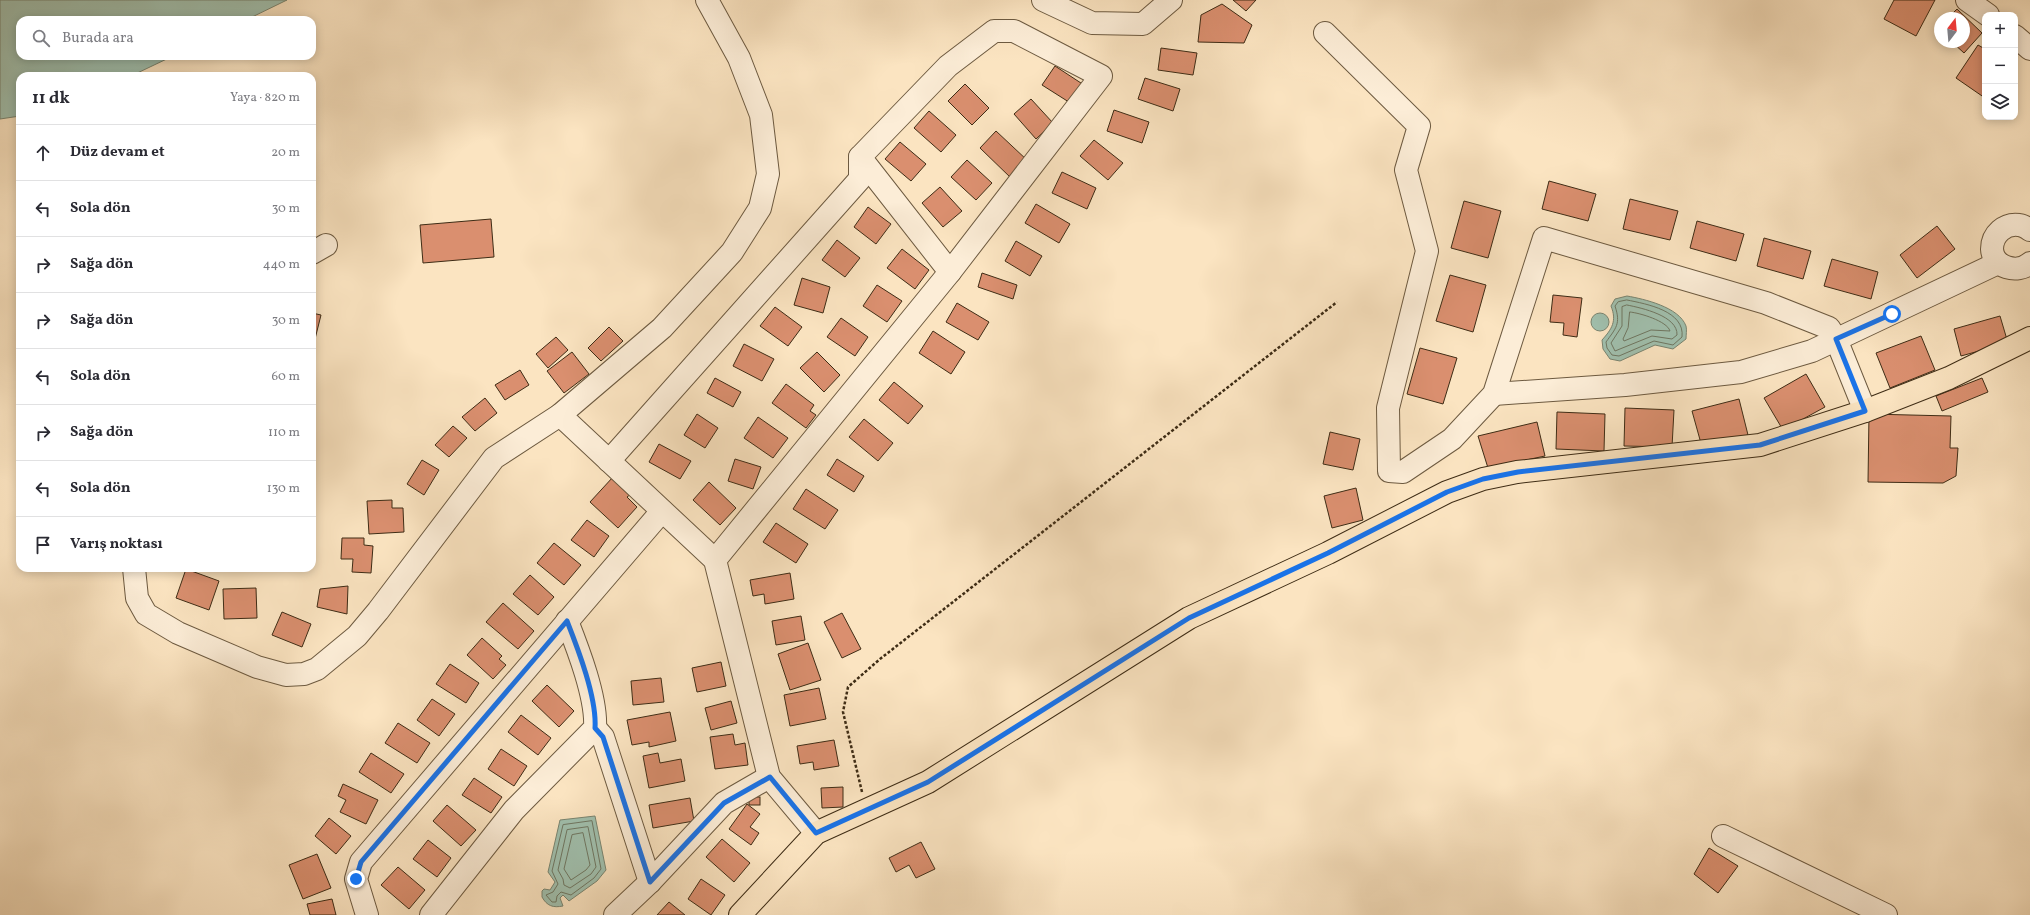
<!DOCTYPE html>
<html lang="tr">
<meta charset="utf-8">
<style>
:root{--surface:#fff;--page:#f2f2f3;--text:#2b2b33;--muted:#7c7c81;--line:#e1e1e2}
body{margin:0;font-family:Vollkorn,serif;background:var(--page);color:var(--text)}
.controls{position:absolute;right:12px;top:12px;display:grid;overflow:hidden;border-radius:8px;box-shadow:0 2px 10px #0003}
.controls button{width:36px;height:36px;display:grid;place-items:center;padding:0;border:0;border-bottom:1px solid var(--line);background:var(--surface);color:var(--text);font:20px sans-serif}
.compass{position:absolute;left:1934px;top:12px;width:36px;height:36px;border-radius:50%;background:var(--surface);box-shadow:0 2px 10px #0003;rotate:16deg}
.stop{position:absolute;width:12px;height:12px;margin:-9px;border:3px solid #1a73e8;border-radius:50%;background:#fff}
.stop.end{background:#1a73e8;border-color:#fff;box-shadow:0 1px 4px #0008}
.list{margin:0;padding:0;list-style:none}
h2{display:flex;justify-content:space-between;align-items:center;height:52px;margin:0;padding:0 16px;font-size:17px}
h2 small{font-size:13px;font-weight:400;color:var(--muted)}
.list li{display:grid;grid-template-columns:26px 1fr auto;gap:12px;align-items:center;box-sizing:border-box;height:56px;padding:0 16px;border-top:1px solid var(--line)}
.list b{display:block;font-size:15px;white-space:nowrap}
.list em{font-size:13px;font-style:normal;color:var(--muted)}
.icon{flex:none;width:22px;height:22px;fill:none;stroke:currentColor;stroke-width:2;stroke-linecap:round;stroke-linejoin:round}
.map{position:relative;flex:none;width:2030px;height:915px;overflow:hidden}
.search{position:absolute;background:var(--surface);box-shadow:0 2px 10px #0003;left:16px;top:16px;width:300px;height:44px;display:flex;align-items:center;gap:10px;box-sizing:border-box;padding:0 14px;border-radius:12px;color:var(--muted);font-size:15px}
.panel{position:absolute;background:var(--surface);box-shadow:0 2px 10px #0003;left:16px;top:72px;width:300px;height:500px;border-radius:12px}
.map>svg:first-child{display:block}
</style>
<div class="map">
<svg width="2030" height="915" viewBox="0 0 2030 915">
<rect width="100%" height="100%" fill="#fbe4c1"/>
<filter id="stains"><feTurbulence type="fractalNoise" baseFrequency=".005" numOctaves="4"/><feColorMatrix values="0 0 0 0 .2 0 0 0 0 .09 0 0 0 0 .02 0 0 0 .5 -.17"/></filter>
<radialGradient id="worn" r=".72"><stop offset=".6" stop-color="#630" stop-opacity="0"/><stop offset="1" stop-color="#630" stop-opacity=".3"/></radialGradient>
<!-- water -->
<g fill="#a0bfad" stroke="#798470">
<path d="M0,0H287L246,20H20V56H173L131,76H20V116L0,119Z"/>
<path d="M1627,296C1644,299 1679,307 1686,326C1687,330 1686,335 1686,339L1673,349L1655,345L1620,361L1610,359L1603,349L1602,340C1612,329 1617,321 1611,306L1615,299Z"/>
<circle cx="1600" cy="322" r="9"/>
<path d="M595,816L606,870L597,881L569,901L563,895L560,898L563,906C553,908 547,906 542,897V891L544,889L550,890L555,882L548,872L560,820Z"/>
</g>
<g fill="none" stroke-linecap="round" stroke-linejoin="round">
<!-- shore -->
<g stroke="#6f7661" stroke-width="1">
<path d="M1627,300C1647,304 1685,311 1682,337L1673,345L1654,341L1619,356L1612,355L1607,348L1606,342C1616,328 1621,324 1615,306L1618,302Z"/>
<path d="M1627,305C1642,308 1678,316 1677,335L1672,339L1652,336L1615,351L1611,343L1622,326V307Z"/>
<path d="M1630,312C1640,313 1667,321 1670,331L1651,330L1624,341L1623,339L1628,328Z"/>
<path d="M592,821L601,869L594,878L571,895L561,892L557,896L556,902H552L546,895L553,892L558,884L552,871L563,825Z"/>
<path d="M588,827L596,867L591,874L570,888L564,885L563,879L558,870L567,830Z"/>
<path d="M583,833L590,865L586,870L571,880L564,869L572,835Z"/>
</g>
</g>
<!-- building -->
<g fill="#da8f6f" stroke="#3e2c15">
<path d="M1233,0H1256L1246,11Z"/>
<path d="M1894,0H1935L1916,36L1884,19Z"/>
<path d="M1222,4L1252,25L1244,43L1198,42L1201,15Z"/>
<path d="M1957,9L1982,33L1964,53L1952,42H1964V18H1948Z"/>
<path d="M1978,45L1985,49V98L1956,78Z"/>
<path d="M1161,48L1197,53L1193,75L1158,70Z"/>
<path d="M1055,66L1084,85L1072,104L1042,85Z"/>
<path d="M1145,78L1180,89L1173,111L1138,99Z"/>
<path d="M965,84L989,108L972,125L948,101Z"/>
<path d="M1031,99L1053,123L1036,139L1014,114Z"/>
<path d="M1114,110L1149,122L1142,143L1107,131Z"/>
<path d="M929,111L956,135L941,152L914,128Z"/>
<path d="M996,131L1028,161L1011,178L980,148Z"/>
<path d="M1094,140L1123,163L1108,180L1080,156Z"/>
<path d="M900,142L926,164L911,181L885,159Z"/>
<path d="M967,160L992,183L976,200L951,177Z"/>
<path d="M1062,172L1096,188L1087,209L1052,193Z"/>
<path d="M1549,181L1596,194L1588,221L1542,209Z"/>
<path d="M940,187L962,211L943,227L922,203Z"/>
<path d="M1630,199L1678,211L1670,240L1623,229Z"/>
<path d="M1464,201L1501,211L1488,258L1451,248Z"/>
<path d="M1036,204L1070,224L1059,243L1025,223Z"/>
<path d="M868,207L891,224L876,244L854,227Z"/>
<path d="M491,219L494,257L423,263L420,225Z"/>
<path d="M1697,221L1744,234L1736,261L1690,248Z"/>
<path d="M1937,226L1955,249L1917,278L1900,255Z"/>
<path d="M1764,238L1811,251L1803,279L1757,266Z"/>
<path d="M837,240L860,258L845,277L822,260Z"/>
<path d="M1016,241L1042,256L1030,276L1005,261Z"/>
<path d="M902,249L929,270L915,289L887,268Z"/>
<path d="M1832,259L1878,272L1871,299L1824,286Z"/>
<path d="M982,273L1017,285L1013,299L978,287Z"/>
<path d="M1450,275L1486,285L1473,332L1436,321Z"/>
<path d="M802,278L830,287L823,313L794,305Z"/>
<path d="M877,285L902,301L887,322L863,306Z"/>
<path d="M1553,295L1582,298L1577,337L1563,335L1564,323L1550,322Z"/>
<path d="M957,303L989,322L978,340L946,322Z"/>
<path d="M775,307L802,327L788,346L760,326Z"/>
<path d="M312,313L321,315L315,339L312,338Z"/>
<path d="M2000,316L2008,343L1961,356L1954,329Z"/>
<path d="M841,318L868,337L855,356L827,337Z"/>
<path d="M609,327L623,341L601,361L588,348Z"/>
<path d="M933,331L965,352L951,374L919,353Z"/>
<path d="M1921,336L1935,370L1890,388L1876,353Z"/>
<path d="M556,337L568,350L548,368L536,354Z"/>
<path d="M744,344L774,359L762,381L733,366Z"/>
<path d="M1420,348L1457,358L1443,404L1407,394Z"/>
<path d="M572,352L589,374L564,393L547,371Z"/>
<path d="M817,352L840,375L824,392L800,368Z"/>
<path d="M520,370L529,385L505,400L495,385Z"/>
<path d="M1806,374L1825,407L1783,430L1764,398Z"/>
<path d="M715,378L741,392L733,407L707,393Z"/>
<path d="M1982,378L1988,392L1942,411L1936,396Z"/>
<path d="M894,382L923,406L908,424L879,400Z"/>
<path d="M786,384L814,405L810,411L816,415L806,428L772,403Z"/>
<path d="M485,398L497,413L475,431L462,417Z"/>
<path d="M1739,399L1748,435L1702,447L1692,411Z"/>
<path d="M1625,408L1674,410L1672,447L1624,446Z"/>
<path d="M1557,412L1605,414L1604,451L1556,449Z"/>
<path d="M697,414L718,428L705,448L684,435Z"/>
<path d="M1869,414L1951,416L1950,448H1958L1956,476L1943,483L1868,482Z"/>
<path d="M758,417L788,438L773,458L744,438Z"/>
<path d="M864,419L893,443L878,461L849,437Z"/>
<path d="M1537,422L1545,456L1488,468L1478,436Z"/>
<path d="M453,426L467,438L449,457L435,445Z"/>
<path d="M1330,432L1360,439L1353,470L1323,464Z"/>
<path d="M659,444L691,461L680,479L649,462Z"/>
<path d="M735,459L761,467L753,489L728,481Z"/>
<path d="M837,459L864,476L854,492L827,475Z"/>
<path d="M422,460L439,470L424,495L407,484Z"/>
<path d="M613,477L631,494L627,497L637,507L618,528L590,502Z"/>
<path d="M709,482L736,508L720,525L693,500Z"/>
<path d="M1356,488L1363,520L1332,528L1324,496Z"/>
<path d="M806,489L838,510L825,529L793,509Z"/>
<path d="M392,500V508H403L404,532L369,534L367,501Z"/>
<path d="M587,520L609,536L594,557L571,540Z"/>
<path d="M776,523L808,544L796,563L763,542Z"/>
<path d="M342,538H364V545L373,546L371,573L352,572L353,559H341Z"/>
<path d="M554,543L581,565L564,585L537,563Z"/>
<path d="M186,569L219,581L209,610L176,598Z"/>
<path d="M790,573L794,599L765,604L764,594L753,596L750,580Z"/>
<path d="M530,575L554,597L538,615L513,594Z"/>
<path d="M348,586L347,614L317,607L320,589Z"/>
<path d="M256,588L257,618L224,619L223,589Z"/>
<path d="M503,603L534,631L518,649L486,622Z"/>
<path d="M282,612L311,624L302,647L272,635Z"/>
<path d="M842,613L861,649L842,658L824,622Z"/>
<path d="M801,616L805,640L776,645L772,621Z"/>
<path d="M482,638L502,656L499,659L506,665L493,679L467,655Z"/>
<path d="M808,643L821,680L790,690L778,654Z"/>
<path d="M721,662L726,686L697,692L692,668Z"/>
<path d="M450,664L479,683L466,703L436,684Z"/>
<path d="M661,678L664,702L633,705L631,681Z"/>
<path d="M547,685L574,711L559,727L532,701Z"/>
<path d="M819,688L826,719L790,726L784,695Z"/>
<path d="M432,699L455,714L439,736L417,720Z"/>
<path d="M731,701L737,723L711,730L705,708Z"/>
<path d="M670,712L676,741L649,747V742L632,745L627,720Z"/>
<path d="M521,715L551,738L538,755L508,732Z"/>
<path d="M398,723L430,743L417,763L385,743Z"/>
<path d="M733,734L735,745L745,743L748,765L715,769L710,737Z"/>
<path d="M834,740L839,766L814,770L813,762L800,764L797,746Z"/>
<path d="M501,749L527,766L514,786L488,769Z"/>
<path d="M371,753L404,774L391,793L359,772Z"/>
<path d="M658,753L660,763L681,759L685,781L649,788L643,756Z"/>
<path d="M474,778L502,797L491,813L462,795Z"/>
<path d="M343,784L378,800L366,824L340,812L346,800L338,796Z"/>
<path d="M843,787V807L822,808L821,788Z"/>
<rect x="749" y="797" width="11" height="8"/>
<path d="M690,798L694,821L653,828L649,805Z"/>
<path d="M747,804L760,814L750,827L759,833L751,845L729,829Z"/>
<path d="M447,805L476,830L461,846L433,821Z"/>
<path d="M329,818L351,836L336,854L315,836Z"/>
<path d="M722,839L750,863L734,882L706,857Z"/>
<path d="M428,840L451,858L437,877L413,859Z"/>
<path d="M921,842L935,869L916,878L909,865L896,872L889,858Z"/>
<path d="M1709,848L1738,866L1718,893L1694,874Z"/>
<path d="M317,854L331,888L303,899L289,865Z"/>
<path d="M398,867L425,890L409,909L381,885Z"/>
<path d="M701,879L725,895L711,915L688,899Z"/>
<path d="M332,899L336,915H310L307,904Z"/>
<path d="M669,902L685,915H657Z"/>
</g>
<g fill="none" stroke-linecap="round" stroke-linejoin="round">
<defs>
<g id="minor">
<path d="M1043,0L1092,23L1143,24L1171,0"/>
<path d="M1967,0L1988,15"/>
<path d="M1325,33L1419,126L1406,170L1427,251L1388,408L1389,471L1403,472L1452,439L1494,394L1544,238L1766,303L1829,328L1836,339L1865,411"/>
<path d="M2015,36L2030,49"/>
<path d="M860,157L950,272"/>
<path d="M2030,230C2027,228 2022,225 2019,225C2005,223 1992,234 1992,249C1993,268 2018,274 2030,263"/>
<path d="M312,253L326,245"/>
<path d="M1494,394L1625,385L1741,372L1812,351L1998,263"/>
<path d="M560,415L715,560L769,777L816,833"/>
<path d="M609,461L860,179V157L948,66L994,31H1014L1101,76L950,272L715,560"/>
<path d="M134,568L137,598L146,614L178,633L257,667L286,675L304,674L317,669L357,636L378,611L494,458L560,415L662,328L732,252L760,208L768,174L761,115L739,58L707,0"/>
<path d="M595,728L603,737L650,882"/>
<path d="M1723,836L1886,915"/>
<path d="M367,915L356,879L361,862L662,511"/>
<path d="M431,915L514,810L595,728C597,698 578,649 567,621"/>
<path d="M615,915L650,882L724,803L769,777"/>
</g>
<path id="major" d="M740,915L816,833L928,782L1189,618L1328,553L1447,492L1483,479L1517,472L1760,445L1865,411L1949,378L2030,338"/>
</defs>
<!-- minor casing -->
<use href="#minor" stroke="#6d5a40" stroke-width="24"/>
<!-- major casing -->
<use href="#major" stroke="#3e2c15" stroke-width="24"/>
<!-- path -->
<path stroke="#3e2c15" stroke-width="2.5" stroke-dasharray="3 2" stroke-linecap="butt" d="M862,792L843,712L848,687L880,659L1337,302"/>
<!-- minor -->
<use href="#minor" stroke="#fcedd7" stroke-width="22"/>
<!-- major -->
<use href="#major" stroke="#fbe4c1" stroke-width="22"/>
</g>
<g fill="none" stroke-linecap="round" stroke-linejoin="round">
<!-- route -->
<path stroke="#1a73e8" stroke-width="5" d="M356,879L361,862L567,621C578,649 597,698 595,728L603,737L650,882L724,803L770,777L816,833L928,782L1189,618L1328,553L1447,492L1483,479L1518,472L1760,445L1865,411L1836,339L1892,314"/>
</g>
<rect width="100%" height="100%" filter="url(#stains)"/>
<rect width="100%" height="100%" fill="url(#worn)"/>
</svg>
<div class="controls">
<button>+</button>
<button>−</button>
<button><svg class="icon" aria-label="layers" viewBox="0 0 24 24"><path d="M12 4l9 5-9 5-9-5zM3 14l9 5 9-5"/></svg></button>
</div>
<svg class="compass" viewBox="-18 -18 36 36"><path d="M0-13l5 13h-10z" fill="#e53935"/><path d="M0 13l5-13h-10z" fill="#7c7c81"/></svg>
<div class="stop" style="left:1892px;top:314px"></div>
<div class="stop end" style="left:356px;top:879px"></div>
<div class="search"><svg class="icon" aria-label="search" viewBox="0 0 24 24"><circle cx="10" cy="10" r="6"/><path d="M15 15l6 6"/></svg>Burada ara</div>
<section class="panel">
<h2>11 dk<small>Yaya · 820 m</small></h2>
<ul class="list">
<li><svg class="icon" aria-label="ahead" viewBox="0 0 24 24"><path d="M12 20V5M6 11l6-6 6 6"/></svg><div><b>Düz devam et</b></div><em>20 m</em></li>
<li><svg class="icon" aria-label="left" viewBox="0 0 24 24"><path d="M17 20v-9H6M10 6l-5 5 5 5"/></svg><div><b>Sola dön</b></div><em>30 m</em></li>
<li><svg class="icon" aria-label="right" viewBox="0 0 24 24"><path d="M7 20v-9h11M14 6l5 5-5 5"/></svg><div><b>Sağa dön</b></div><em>440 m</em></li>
<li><svg class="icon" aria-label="right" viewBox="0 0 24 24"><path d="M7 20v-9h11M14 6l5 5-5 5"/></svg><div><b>Sağa dön</b></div><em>30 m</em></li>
<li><svg class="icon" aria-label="left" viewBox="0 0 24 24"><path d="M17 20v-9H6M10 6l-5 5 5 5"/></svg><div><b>Sola dön</b></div><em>60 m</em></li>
<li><svg class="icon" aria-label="right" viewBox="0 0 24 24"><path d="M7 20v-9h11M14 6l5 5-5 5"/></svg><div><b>Sağa dön</b></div><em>110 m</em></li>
<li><svg class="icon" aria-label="left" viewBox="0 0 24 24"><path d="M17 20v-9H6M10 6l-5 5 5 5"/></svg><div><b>Sola dön</b></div><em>130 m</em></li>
<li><svg class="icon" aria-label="arrive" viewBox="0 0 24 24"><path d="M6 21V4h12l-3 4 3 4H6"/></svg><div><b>Varış noktası</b></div></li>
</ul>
</section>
</div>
